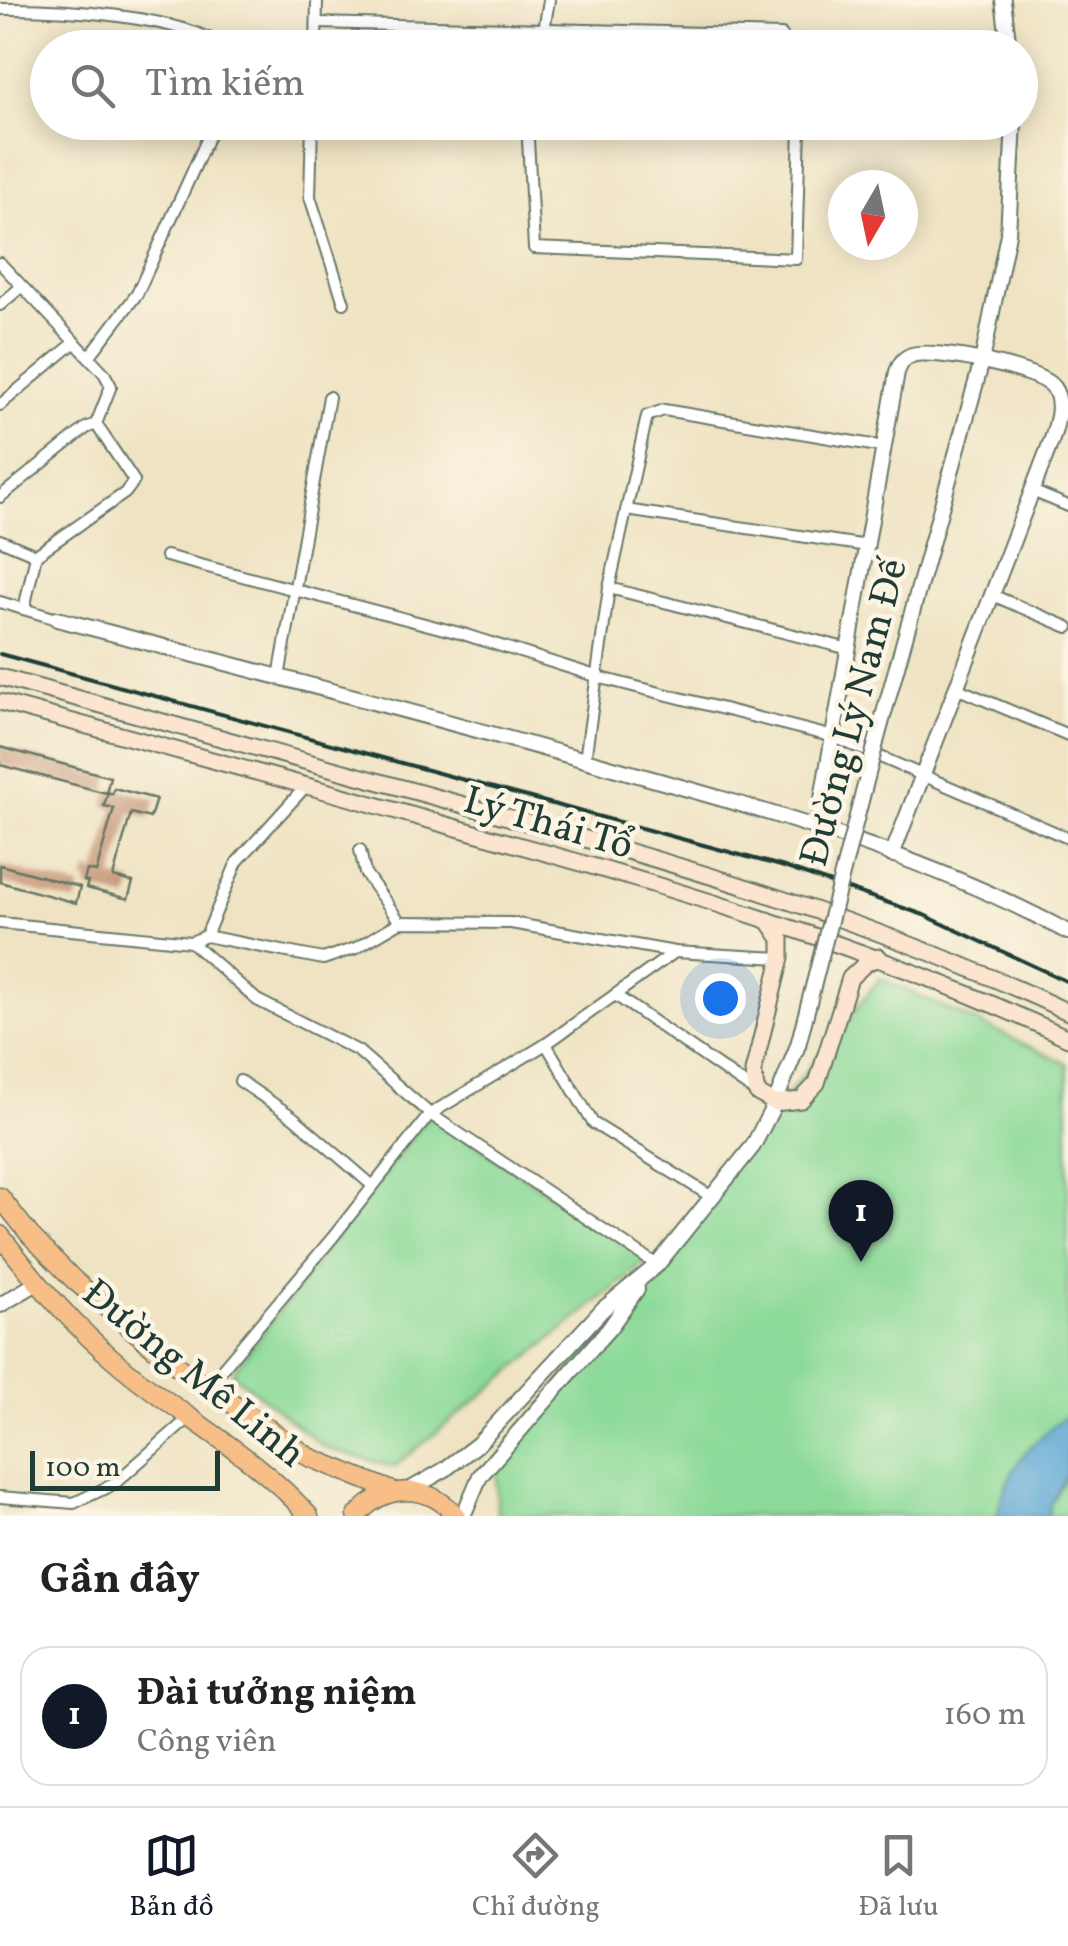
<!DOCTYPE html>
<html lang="vi">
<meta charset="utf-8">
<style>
:root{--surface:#fff;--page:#f6f6f6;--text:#222;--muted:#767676;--line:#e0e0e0;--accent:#111827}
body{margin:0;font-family:Vollkorn,serif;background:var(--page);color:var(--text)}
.compass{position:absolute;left:828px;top:170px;width:90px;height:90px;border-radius:50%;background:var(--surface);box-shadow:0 5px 25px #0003;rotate:189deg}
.scale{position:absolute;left:30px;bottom:25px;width:190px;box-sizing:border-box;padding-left:10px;border:5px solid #1f3d34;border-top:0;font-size:28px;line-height:35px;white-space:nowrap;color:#1f3d34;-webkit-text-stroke:8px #fcf5e5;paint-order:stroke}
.you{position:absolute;left:720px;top:998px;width:35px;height:35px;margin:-25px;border:8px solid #fff;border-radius:50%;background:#1a73e8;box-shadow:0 0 0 15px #1a73e833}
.badge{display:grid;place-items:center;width:65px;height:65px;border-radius:50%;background:var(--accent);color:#fff;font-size:32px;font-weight:700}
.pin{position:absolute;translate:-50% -82px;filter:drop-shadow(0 2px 5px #0008)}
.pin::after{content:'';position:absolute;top:52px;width:35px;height:30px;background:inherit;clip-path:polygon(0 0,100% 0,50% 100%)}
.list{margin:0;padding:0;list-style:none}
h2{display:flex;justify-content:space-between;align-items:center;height:130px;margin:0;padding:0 40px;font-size:42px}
h2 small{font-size:32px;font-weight:400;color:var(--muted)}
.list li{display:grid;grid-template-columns:65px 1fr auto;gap:30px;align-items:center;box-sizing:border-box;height:140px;margin:0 20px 20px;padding:0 20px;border:2px solid var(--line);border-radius:30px}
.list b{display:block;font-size:38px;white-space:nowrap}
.list p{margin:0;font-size:32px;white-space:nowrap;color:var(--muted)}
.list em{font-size:32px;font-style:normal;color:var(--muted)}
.icon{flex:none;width:55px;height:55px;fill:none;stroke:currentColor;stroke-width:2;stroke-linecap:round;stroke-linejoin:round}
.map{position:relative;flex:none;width:1068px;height:1516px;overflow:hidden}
.search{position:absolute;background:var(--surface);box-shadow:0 5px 25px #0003;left:30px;right:30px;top:30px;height:110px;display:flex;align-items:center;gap:25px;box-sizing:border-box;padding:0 35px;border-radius:55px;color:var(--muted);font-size:38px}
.sheet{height:290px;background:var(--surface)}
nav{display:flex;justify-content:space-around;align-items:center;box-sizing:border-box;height:140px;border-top:2px solid var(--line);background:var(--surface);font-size:28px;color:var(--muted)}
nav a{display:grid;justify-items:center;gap:5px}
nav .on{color:var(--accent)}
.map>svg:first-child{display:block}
</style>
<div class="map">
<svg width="1068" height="1516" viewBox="0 0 1068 1516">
<rect width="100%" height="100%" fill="#fcf5e5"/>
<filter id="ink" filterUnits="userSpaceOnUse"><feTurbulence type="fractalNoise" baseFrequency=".01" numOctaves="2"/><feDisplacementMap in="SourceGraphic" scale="20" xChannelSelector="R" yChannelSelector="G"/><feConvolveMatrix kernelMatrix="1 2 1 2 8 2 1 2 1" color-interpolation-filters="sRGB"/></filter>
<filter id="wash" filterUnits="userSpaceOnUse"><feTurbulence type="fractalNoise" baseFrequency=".0048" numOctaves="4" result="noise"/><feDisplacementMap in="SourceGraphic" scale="40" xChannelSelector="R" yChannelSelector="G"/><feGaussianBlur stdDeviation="2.25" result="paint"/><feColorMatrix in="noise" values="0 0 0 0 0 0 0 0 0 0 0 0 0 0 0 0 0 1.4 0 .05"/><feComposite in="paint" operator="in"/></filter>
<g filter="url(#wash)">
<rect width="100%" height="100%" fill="#efe3c3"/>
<!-- green -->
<g fill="#8cda99" stroke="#568c66" stroke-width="2.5">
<path d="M880,978L1068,1064V1516H497V1461Z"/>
<path d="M430,1114L648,1260L394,1467L325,1448L232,1373Z"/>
</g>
<!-- water -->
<path fill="#5fa9d7" stroke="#3f7386" stroke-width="2.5" d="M1068,1415V1473L1050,1505L1048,1516H997C1009,1465 1026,1446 1068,1415Z"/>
<g id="blocks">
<!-- building -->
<g fill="#c99d80">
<path d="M0,747L110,777L106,793L0,765Z"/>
<path d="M114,788L156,799L150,818L131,813L113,877L133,882L128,899L86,888L88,882L84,881L87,870L96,872L114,808L104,806L108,792L112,794Z"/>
<path d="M0,865L80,887L76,903L0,882Z"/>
</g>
</g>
</g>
<g filter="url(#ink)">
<use href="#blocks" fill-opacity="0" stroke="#687766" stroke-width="2.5"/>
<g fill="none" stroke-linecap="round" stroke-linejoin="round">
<defs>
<g id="minor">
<path d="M0,9C54,8 182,15 225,48"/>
<path d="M317,23L782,35L781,48"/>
<path d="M316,48L317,0"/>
<path d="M541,48L549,0"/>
<path d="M312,122L310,197L344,303"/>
<path d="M527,122L534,248L796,259L800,126"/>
<path d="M675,122L888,129"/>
<path d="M0,263L104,373L111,386L96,424L86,428L0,497"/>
<path d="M0,305L21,287"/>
<path d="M89,357L137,294L215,122"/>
<path d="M0,405L74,343"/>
<path d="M1032,491L1068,506"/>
<path d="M626,510L867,546"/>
<path d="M0,540L36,555L125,493L134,481L96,424"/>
<path d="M166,556L463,634L605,679L834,737L1068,838"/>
<path d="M609,588L849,649"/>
<path d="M992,595L1068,627"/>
<path d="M0,602L57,619"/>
<path d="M24,609L36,555"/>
<path d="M279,677L329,397"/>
<path d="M956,688L1068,735"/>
<path d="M585,760L609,588L647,416L664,410L884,447"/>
<path d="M360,850L365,873L400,922"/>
<path d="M0,923L191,942L206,936L323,959L356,948L400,922L511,923L675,952L781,958"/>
<path d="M206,936L237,862L306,786"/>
<path d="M191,942L257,1000L358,1051L430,1114L657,1265"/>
<path d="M615,995L757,1093"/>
<path d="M546,1044L593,1123L712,1197"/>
<path d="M240,1081L293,1117L373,1186"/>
<path d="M207,1387L333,1237L430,1114L546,1044L675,952"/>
<path d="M0,1497L74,1503L114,1484L189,1418"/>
</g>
<g id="tertiary">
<path d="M1003,0L1009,48"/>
<path d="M57,619C241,667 424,714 606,766C764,810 923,854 1068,932"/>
<path d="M879,731L982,361L1008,234L1014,122"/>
<path d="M817,827L897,372C900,364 903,358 912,355C933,348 1040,369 1053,387C1064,402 1057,423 1052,439L892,855"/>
<path d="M0,1305L37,1283"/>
<path d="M409,1490L444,1470L478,1444L603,1309L657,1265L753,1146L775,1103L798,1045"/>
<path d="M463,1516L480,1476L611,1326L637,1289"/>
</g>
<g id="secondary">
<path d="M0,677C151,719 302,760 453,802C662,859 872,919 1068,1012"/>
<path d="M0,702C158,745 317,788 475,833C678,889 877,949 1068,1038"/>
<path d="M768,920L781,939V958L753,1072L757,1093L775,1103L801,1100L817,1083L850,978L865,964L879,957"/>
</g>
<g id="primary">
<path d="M0,1197L30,1235L74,1280L166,1358L309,1457L395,1492"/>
<path d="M0,1235C36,1282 73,1326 119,1364C181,1417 255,1454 309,1516"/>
<path d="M357,1516C384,1483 429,1483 456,1516"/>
</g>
</defs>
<!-- minor casing -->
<use href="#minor" stroke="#687766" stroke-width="14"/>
<!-- tertiary casing -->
<use href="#tertiary" stroke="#687766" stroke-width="18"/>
<!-- secondary casing -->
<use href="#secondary" stroke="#687766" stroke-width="19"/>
<!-- primary casing -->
<use href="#primary" stroke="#687766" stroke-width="21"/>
<!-- minor -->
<use href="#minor" stroke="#fff" stroke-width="10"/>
<!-- tertiary -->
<use href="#tertiary" stroke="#fff" stroke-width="14"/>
<!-- secondary -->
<use href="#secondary" stroke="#fce5cf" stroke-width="15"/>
<!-- primary -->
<use href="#primary" stroke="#f7be87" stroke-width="18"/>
<!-- rail -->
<path stroke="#1f3d34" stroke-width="4" d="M0,654L781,866L924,915L1068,982"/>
<defs>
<path id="tertiary-bridge" d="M798,1045L879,731"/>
</defs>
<!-- tertiary-bridge casing -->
<use href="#tertiary-bridge" stroke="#687766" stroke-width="18" stroke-linecap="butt"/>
<!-- tertiary-bridge -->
<use href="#tertiary-bridge" stroke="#fff" stroke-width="14"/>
</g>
</g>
<g text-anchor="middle" stroke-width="9" stroke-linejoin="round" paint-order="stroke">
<!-- street labels -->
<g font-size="40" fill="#1f3d34" stroke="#fcf5e5">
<text transform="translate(852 712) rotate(-75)" y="14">Đường Lý Nam Đế</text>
<text transform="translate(549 821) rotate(16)" y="14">Lý Thái Tổ</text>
<text transform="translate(195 1372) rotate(39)" y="14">Đường Mê Linh</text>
</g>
</g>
</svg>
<svg class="compass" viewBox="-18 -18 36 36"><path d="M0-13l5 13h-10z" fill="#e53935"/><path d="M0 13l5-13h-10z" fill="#767676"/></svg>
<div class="scale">100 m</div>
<div class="you"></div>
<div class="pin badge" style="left:861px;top:1262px">1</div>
<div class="search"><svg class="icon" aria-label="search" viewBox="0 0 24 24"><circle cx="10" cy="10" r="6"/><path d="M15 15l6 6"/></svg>Tìm kiếm</div>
</div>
<section class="sheet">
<h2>Gần đây<small></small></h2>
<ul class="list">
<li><span class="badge">1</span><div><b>Đài tưởng niệm</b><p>Công viên</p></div><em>160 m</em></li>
</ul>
</section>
<nav>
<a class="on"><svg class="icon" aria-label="map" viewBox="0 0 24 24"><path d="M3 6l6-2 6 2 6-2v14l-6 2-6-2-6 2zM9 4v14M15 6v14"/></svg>Bản đồ</a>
<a><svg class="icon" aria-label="directions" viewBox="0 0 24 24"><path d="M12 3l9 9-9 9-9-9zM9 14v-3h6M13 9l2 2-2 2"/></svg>Chỉ đường</a>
<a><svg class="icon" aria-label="saved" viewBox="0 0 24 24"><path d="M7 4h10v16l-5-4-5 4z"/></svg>Đã lưu</a>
</nav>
